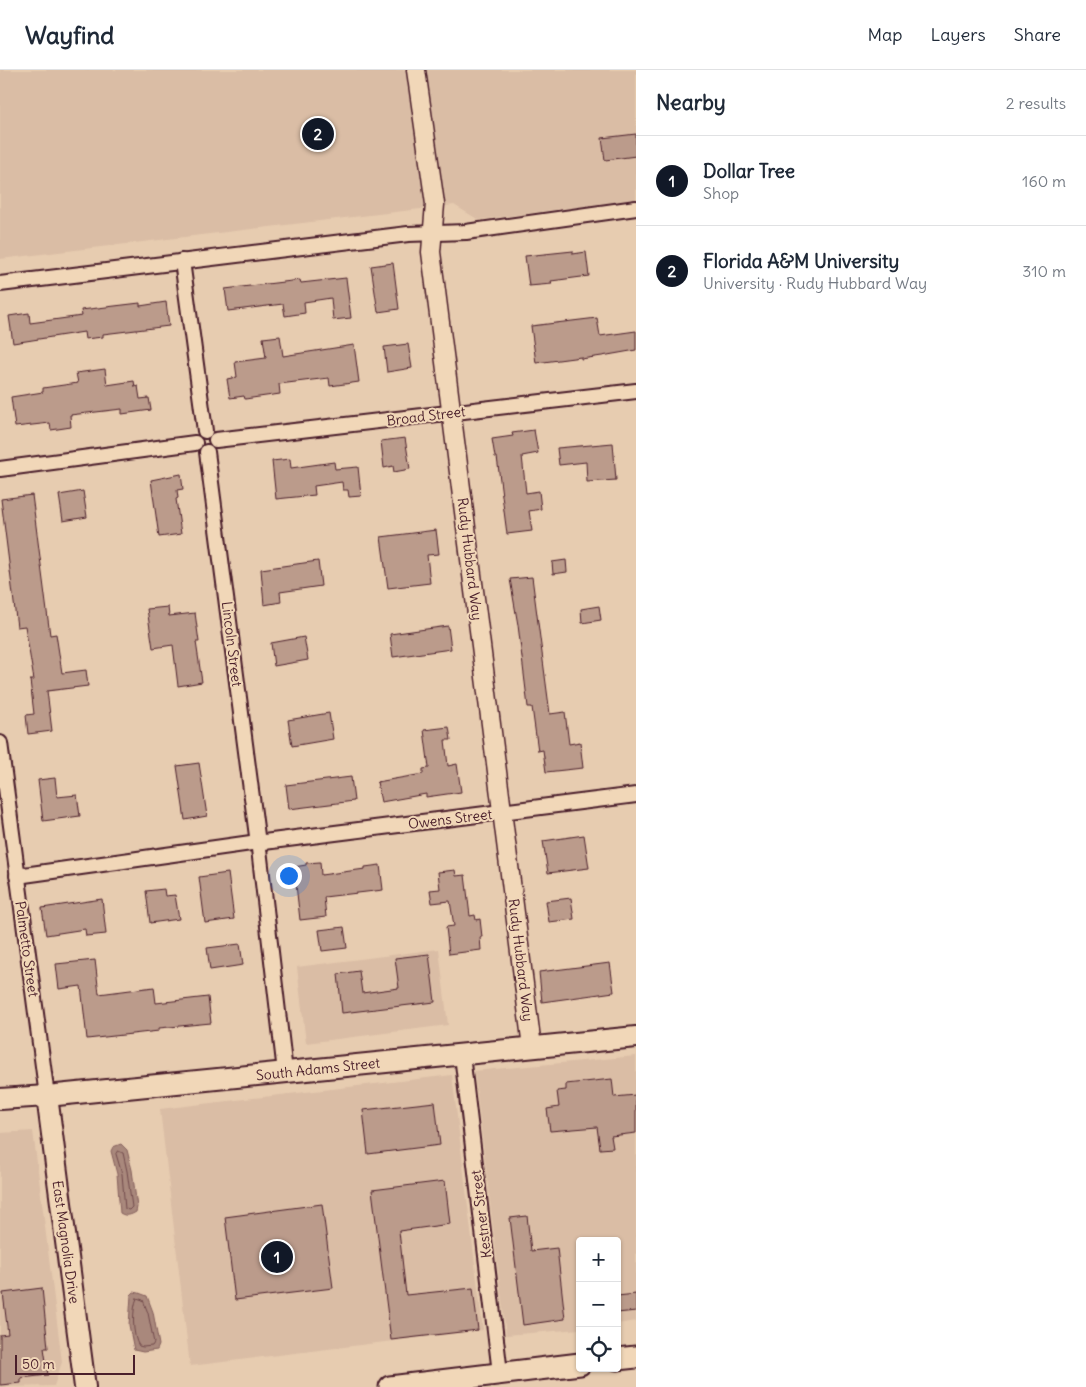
<!DOCTYPE html>
<meta charset="utf-8">
<style>
:root{--surface:#fff;--page:#f2f2f3;--text:#1f2937;--muted:#747a83;--line:#e0e1e3;--accent:#111827}
body{margin:0;font-family:Delius,sans-serif;background:var(--page);color:var(--text)}
.controls{position:absolute;right:15px;bottom:15px;display:grid;overflow:hidden;border-radius:5px;box-shadow:0 1px 4px #0004}
.controls button{width:45px;height:45px;display:grid;place-items:center;padding:0;border:0;border-bottom:1px solid var(--line);background:var(--surface);color:var(--text);font:25px sans-serif}
.scale{position:absolute;left:15px;bottom:12px;width:120px;box-sizing:border-box;padding-left:5px;border:2px solid #4a1f2b;border-top:0;font-size:14px;line-height:18px;white-space:nowrap;color:#4a1f2b;-webkit-text-stroke:4px #f1d7b8;paint-order:stroke}
.you{position:absolute;left:288px;top:805px;width:18px;height:18px;margin:-12px;border:4px solid #fff;border-radius:50%;background:#1a73e8;box-shadow:0 0 0 8px #1a73e833}
.badge{display:grid;place-items:center;width:32px;height:32px;border-radius:50%;background:var(--accent);color:#fff;font-size:16px;font-weight:700}
.pin{position:absolute;translate:-50% -50%;border:2px solid #fff;box-shadow:0 1px 5px #0006}
.list{margin:0;padding:0;list-style:none}
h2{display:flex;justify-content:space-between;align-items:center;height:65px;margin:0;padding:0 20px;font-size:21px}
h2 small{font-size:16px;font-weight:400;color:var(--muted)}
.list li{display:grid;grid-template-columns:32px 1fr auto;gap:15px;align-items:center;box-sizing:border-box;height:90px;padding:0 20px;border-top:1px solid var(--line)}
.list b{display:block;font-size:19px;white-space:nowrap}
.list p{margin:0;font-size:16px;white-space:nowrap;color:var(--muted)}
.list em{font-size:16px;font-style:normal;color:var(--muted)}
.icon{flex:none;width:28px;height:28px;fill:none;stroke:currentColor;stroke-width:2;stroke-linecap:round;stroke-linejoin:round}
.map{position:relative;flex:none;width:636px;height:1317px;overflow:hidden}
header{display:flex;align-items:center;gap:30px;box-sizing:border-box;height:70px;padding:0 25px;background:var(--surface);border-bottom:1px solid var(--line)}
header strong{font-size:24px}
nav{display:flex;gap:28px;margin-inline-start:auto;font-size:18px}
main{display:flex}
aside{flex:1;background:var(--surface)}
.map>svg:first-child{display:block}
</style>
<header>
<strong>Wayfind</strong>
<nav><a>Map</a><a>Layers</a><a>Share</a></nav>
</header>
<main>
<div class="map">
<svg width="636" height="1317" viewBox="0 0 636 1317">
<rect width="100%" height="100%" fill="#e7ccb0"/>
<filter id="ink" filterUnits="userSpaceOnUse"><feTurbulence type="fractalNoise" baseFrequency=".02" numOctaves="2"/><feDisplacementMap in="SourceGraphic" scale="10" xChannelSelector="R" yChannelSelector="G"/><feConvolveMatrix kernelMatrix="1 2 1 2 8 2 1 2 1" color-interpolation-filters="sRGB"/></filter>
<g filter="url(#ink)">
<!-- built -->
<g fill="#dabda5">
<path d="M0,0H636V129L479,150L454,135L0,189Z"/>
<path d="M439,879L448,955L306,973L297,897Z"/>
<path d="M636,986V1251L617,1254V1171H580V1259L506,1265L474,1001Z"/>
<path d="M452,1005L483,1260L190,1296L160,1039Z"/>
<path d="M33,1061L62,1292L54,1316L0,1317V1063Z"/>
</g>
<!-- water -->
<g fill="#a9887b" stroke="#835e5b">
<path d="M121,1074L127,1080L132,1100L137,1137L136,1142C131,1145 126,1147 120,1143L117,1104L111,1081L113,1077Z"/>
<path d="M134,1222L139,1223L147,1226L153,1242L159,1275L157,1280L143,1282L134,1280L129,1255L131,1225Z"/>
</g>
<g fill="none" stroke-linecap="round" stroke-linejoin="round">
<!-- shore -->
<g stroke="#70494b" stroke-width="1">
<path d="M118,1081L123,1083L127,1101L132,1137L129,1140L125,1139L122,1104L116,1084Z"/>
<path d="M137,1228L143,1230L148,1243L154,1273L152,1276L143,1277L139,1276C132,1266 132,1238 137,1228Z"/>
</g>
</g>
<!-- building -->
<g fill="#bb9b8b" stroke="#4a1f2b">
<path d="M636,64V86L605,90L602,68Z"/>
<path d="M573,181V184L586,182L589,206L551,211L552,214L529,216L525,186Z"/>
<path d="M393,193L399,239L378,242L371,196Z"/>
<path d="M346,208L351,248L333,250L331,228L304,232L305,243L285,246L283,234L228,241L225,219L300,210L301,213Z"/>
<path d="M166,232L169,256L103,264V267L85,269L84,262L13,273L9,246L29,243L30,253L82,246L81,240L140,233V236Z"/>
<path d="M597,248L600,266L636,261V280L602,286L581,289V287L536,293L531,256Z"/>
<path d="M280,266L283,286L354,275L359,312L330,316L329,308L279,314L280,324L245,329L244,326L230,328L227,309L237,307L235,292L266,288L263,268Z"/>
<path d="M408,274L412,298L387,302L384,277Z"/>
<path d="M105,299L107,315L134,311L135,317L138,316L140,329L149,328L151,340L122,344V339L70,345L71,357L51,360L50,353L15,357L11,327L43,322V318L78,313L76,303Z"/>
<path d="M534,360L538,383L522,386L526,423L539,421L541,439L529,441L532,461L507,464L497,387H495L492,369L513,366L512,363Z"/>
<path d="M405,368L410,399L394,402L393,396L384,398L381,371Z"/>
<path d="M613,373L616,410L587,412L586,392L559,395L557,378Z"/>
<path d="M290,389L291,398L334,392L335,399L358,397L361,426L349,427L348,420H343L342,412L314,416L315,425L276,429L272,391Z"/>
<path d="M181,404L183,419L177,420L178,428L176,429L181,464L159,467L151,410Z"/>
<path d="M83,421L87,447L63,451L59,425Z"/>
<path d="M32,425L50,565L56,564L62,603L86,600L88,616L47,621L52,661L28,664L26,645L34,644L30,610H34L25,556L17,557L1,429Z"/>
<path d="M436,460L439,484L427,485L430,513L388,518L381,467Z"/>
<path d="M566,490L567,502L553,504L552,492Z"/>
<path d="M318,491L321,516L280,522L281,532L264,535L261,499Z"/>
<path d="M532,507L550,644L565,642L569,674L580,672L583,698L546,702L543,680L538,681L532,637H528L518,555L510,509Z"/>
<path d="M599,536L601,550L582,553L581,539Z"/>
<path d="M168,537L169,546L195,543L199,572H196L202,612L178,616L173,575L153,578L147,539Z"/>
<path d="M448,556L451,579L393,587L390,564Z"/>
<path d="M304,567L308,590L274,596L271,573Z"/>
<path d="M329,643L333,669L292,676L288,650Z"/>
<path d="M449,657L451,670H445L448,696L457,694L461,722L426,727V724L381,732L377,712L423,704V699L429,698L424,660Z"/>
<path d="M199,693L207,746L185,750L177,696Z"/>
<path d="M351,707L354,731L289,739L286,715Z"/>
<path d="M55,708L57,727L77,725L80,746L43,751L38,710Z"/>
<path d="M584,765L589,798L548,803L543,771Z"/>
<path d="M320,792L321,805L365,799V797L380,795L383,820L324,827L326,847L300,850L294,797L306,795V793Z"/>
<path d="M455,800L456,806L465,805L470,846L475,845L476,850L480,849L482,867H480L481,880L449,884L446,857L454,856L450,831L432,833L430,820L440,819L438,802Z"/>
<path d="M228,803L234,849L205,853L199,807Z"/>
<path d="M164,819L165,826L175,825L179,849L150,853L146,821Z"/>
<path d="M571,828L574,849L549,852L546,831Z"/>
<path d="M102,829L106,864L86,866L85,859L46,865L42,838Z"/>
<path d="M344,857L347,878L322,881L319,860Z"/>
<path d="M240,874L243,895L210,900L207,878Z"/>
<path d="M429,884L435,932L342,943L338,904L359,901L362,923L399,918L395,888Z"/>
<path d="M95,890L99,924L154,917L156,933L208,927L211,953L159,958V961L87,969L81,916L59,919L56,894Z"/>
<path d="M610,893L614,922L542,932L539,902Z"/>
<path d="M612,1009L614,1027L636,1025V1063L611,1066L613,1078L600,1079L597,1057L550,1061L547,1039L559,1037L557,1021L566,1020V1014Z"/>
<path d="M435,1032L440,1075L368,1084L363,1040Z"/>
<path d="M445,1111L450,1154L399,1161L406,1225L473,1218L478,1260L391,1270L372,1120Z"/>
<path d="M322,1134L333,1218L235,1230L225,1147Z"/>
<path d="M527,1146L531,1181L557,1178L565,1249L523,1255L510,1148Z"/>
<path d="M42,1218L48,1278H44L48,1305L21,1308V1313L0,1315V1265L8,1264L3,1223Z"/>
<path d="M636,1224V1241L617,1243V1226Z"/>
</g>
<g fill="none" stroke-linecap="round" stroke-linejoin="round">
<defs>
<g id="minor">
<path d="M182,191L205,361"/>
<path d="M0,214L408,164L466,162L636,138"/>
<path d="M216,370L636,321"/>
<path d="M207,382L257,766"/>
<path d="M0,399L195,373"/>
<path d="M0,673L47,1026"/>
<path d="M264,772L636,725"/>
<path d="M259,779L285,1002"/>
<path d="M17,806L251,773"/>
<path d="M462,985L500,1303"/>
</g>
<path id="tertiary" d="M416,0L435,134L431,182L532,977"/>
<g id="secondary">
<path d="M47,1026L85,1317"/>
<path d="M0,1029L47,1026L636,967"/>
</g>
<g id="primary">
<path d="M617,1289L636,1287"/>
<path d="M390,1317L580,1294"/>
</g>
</defs>
<!-- minor casing -->
<use href="#minor" stroke="#4a1f2b" stroke-width="18"/>
<!-- tertiary casing -->
<use href="#tertiary" stroke="#4a1f2b" stroke-width="21"/>
<!-- secondary casing -->
<use href="#secondary" stroke="#4a1f2b" stroke-width="24"/>
<!-- primary casing -->
<use href="#primary" stroke="#4a1f2b" stroke-width="25"/>
<!-- minor -->
<use href="#minor" stroke="#f1d7b8" stroke-width="14"/>
<!-- tertiary -->
<use href="#tertiary" stroke="#f1d7b8" stroke-width="18"/>
<!-- secondary -->
<use href="#secondary" stroke="#f1d7b8" stroke-width="20"/>
<!-- primary -->
<use href="#primary" stroke="#f1d7b8" stroke-width="21"/>
</g>
</g>
<g text-anchor="middle" stroke-width="4" stroke-linejoin="round" paint-order="stroke">
<!-- street labels -->
<g font-size="14" fill="#4a1f2b" stroke="#f1d7b8">
<text transform="translate(426 346) rotate(-7)" y="5">Broad Street</text>
<text transform="translate(470 489) rotate(83)" y="5">Rudy Hubbard Way</text>
<text transform="translate(232 574) rotate(83)" y="5">Lincoln Street</text>
<text transform="translate(450 749) rotate(-7)" y="5">Owens Street</text>
<text transform="translate(27 879) rotate(82)" y="5">Palmetto Street</text>
<text transform="translate(521 890) rotate(83)" y="5">Rudy Hubbard Way</text>
<text transform="translate(318 999) rotate(-6)" y="5">South Adams Street</text>
<text transform="translate(481 1144) rotate(-97)" y="5">Kestner Street</text>
<text transform="translate(66 1172) rotate(82)" y="5">East Magnolia Drive</text>
</g>
</g>
</svg>
<div class="controls">
<button>+</button>
<button>−</button>
<button><svg class="icon" aria-label="locate" viewBox="0 0 24 24"><circle cx="12" cy="12" r="6"/><path d="M12 2v4M12 18v4M2 12h4M18 12h4"/></svg></button>
</div>
<div class="scale">50 m</div>
<div class="you"></div>
<div class="pin badge" style="left:277px;top:1187px">1</div>
<div class="pin badge" style="left:318px;top:64px">2</div>
</div>
<aside>
<h2>Nearby<small>2 results</small></h2>
<ul class="list">
<li><span class="badge">1</span><div><b>Dollar Tree</b><p>Shop</p></div><em>160 m</em></li>
<li><span class="badge">2</span><div><b>Florida A&amp;M University</b><p>University · Rudy Hubbard Way</p></div><em>310 m</em></li>
</ul>
</aside>
</main>
